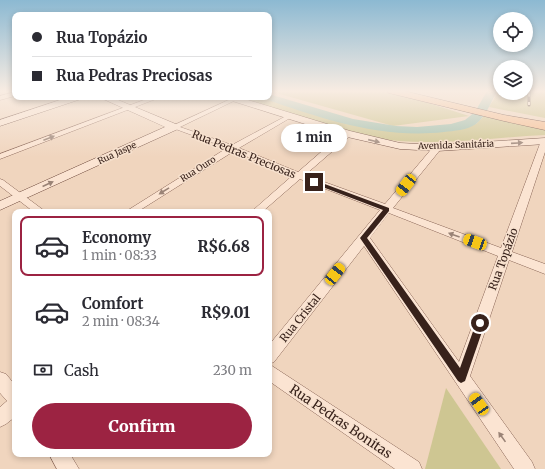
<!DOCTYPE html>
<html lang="en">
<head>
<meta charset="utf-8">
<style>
  body { margin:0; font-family:Merriweather,serif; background:#f2f2f3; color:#2b2b33; height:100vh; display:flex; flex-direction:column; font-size:15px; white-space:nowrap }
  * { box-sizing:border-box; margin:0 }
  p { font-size:13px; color:#7c7c81 }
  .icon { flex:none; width:22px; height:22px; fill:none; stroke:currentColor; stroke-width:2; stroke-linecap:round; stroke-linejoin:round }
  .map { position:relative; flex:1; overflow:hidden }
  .sheet { position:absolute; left:12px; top:209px; width:260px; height:248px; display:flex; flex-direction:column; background:#fff; border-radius:8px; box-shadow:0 2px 6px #0003 }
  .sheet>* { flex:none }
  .banner { position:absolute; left:12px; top:12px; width:260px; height:88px; border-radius:8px; box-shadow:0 2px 6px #0003; display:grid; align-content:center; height:88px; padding:0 20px; background:#fff }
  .controls { position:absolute; left:493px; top:12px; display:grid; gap:8px }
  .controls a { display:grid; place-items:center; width:40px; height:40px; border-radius:50%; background:#fff; box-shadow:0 2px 6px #0003; font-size:20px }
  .end { position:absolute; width:18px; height:18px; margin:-9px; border:5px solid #38221b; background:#fff; box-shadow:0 0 0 2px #fff }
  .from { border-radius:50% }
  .bubble { position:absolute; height:28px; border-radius:14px; background:#fff; box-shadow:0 2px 6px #0003; font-size:13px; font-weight:800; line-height:28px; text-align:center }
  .car { position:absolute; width:12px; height:24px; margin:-12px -6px; border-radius:5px; box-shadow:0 0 3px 1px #0007; background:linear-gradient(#f5c518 24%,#345 0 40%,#f5c518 0 76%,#345 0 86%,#f5c518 0) }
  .banner b { display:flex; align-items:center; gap:14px; height:38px; font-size:15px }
  .banner b+b { border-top:1px solid #e1e1e2 }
  .banner i { width:10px; height:10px; background:#2b2b33 }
  ul { padding:7px 0 0; list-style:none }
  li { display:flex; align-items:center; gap:12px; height:60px; margin:0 8px 6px; padding:0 12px; border:2px solid transparent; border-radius:8px }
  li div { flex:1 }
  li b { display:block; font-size:15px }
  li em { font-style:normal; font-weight:800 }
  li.selected { border-color:#9c2342 }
  li>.icon { width:36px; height:36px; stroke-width:1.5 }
  .pay { display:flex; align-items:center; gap:10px; height:44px; padding:0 20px; font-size:15px }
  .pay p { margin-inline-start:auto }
  .action { display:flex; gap:8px; margin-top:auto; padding:8px 20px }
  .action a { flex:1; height:46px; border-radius:24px; background:#9c2342; color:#fff; font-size:16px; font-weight:800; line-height:46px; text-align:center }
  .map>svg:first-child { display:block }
</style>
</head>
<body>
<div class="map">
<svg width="545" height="469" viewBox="0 0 545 469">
  <rect width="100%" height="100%" fill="#f0d5be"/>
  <g fill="#cec692">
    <polygon points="269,91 382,91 416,99 469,116 393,126"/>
    <polygon points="499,91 500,93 526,93 526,91 545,91 545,118 489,107"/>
    <path d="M241,97H260L345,122L412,133H428L454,129L476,124L484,116L545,128V135C497,137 448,145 399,141C345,136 292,114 241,97Z"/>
    <polygon points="446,388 501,469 425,469"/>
  </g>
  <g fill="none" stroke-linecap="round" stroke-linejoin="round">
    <path fill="#a2c1b0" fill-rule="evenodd" d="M487,91H497C491,102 486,116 476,124C467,130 454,131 444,132C381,139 323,119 265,99L264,97H269V94L353,119L396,126L417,127L451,124L465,120L475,112Z"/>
    <g stroke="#896556" stroke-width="1">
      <g id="street">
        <polygon points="15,92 15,96 0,100 0,96"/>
        <polygon points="152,97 161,97 0,159 0,154"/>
        <path d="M233,98L238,99L180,127L232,145L286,116H290V118L239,148L298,172L344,132H350V136L305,175L385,204L434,146H440V150L393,208L501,248L541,141L545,139V152L512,252L545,264V274L509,260L470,376L532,462L535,469H514L364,246L274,362L269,364V345L380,210L300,179L262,212H251L292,176L234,151L137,212H125L227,148L170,127ZM389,213L498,256L459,362L370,238Z"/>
        <polygon points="0,179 3,180 46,212 34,212 0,186"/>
        <polygon points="269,364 419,462 422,469 395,469 269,381"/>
        <polygon points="0,372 6,374 15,385 15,417 6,424 0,427 0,407 7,401 0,393"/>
        <polygon points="49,454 70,454 79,469 57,469"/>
      </g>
    </g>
    <g stroke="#6b4639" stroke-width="1">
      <g id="secondary">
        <polygon points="69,97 82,97 81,99 0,126 0,120"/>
        <polygon points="99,97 111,97 178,125 179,127 178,129 0,210 0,201 165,127"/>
        <polygon points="225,97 238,97 350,131 400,143 437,145 545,138 545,144 437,151 400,149 343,136 226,99"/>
      </g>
    </g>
    <g stroke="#57342b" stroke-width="1">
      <polygon id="primary" points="387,91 404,91 504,115 545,122 545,130 504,121 389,93"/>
    </g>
    <use href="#street" fill="#fbe4d2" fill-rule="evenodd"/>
    <use href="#secondary" fill="#fbe4d2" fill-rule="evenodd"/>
    <use href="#primary" fill="#f6bf93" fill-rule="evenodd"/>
    <g stroke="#38221b" stroke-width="3">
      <polyline id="rail" points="529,91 529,105"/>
    </g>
    <use href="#rail" stroke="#f7e1ce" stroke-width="2" stroke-dasharray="5.5" stroke-linecap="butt"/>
  </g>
  <defs><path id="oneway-solid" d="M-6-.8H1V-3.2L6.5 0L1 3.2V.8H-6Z"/></defs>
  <g fill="#9a8376">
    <use href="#oneway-solid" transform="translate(49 138) rotate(-21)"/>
    <use href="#oneway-solid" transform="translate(374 141) rotate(13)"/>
    <use href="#oneway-solid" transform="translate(517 143) rotate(-4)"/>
    <use href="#oneway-solid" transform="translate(48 184) rotate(-25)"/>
    <use href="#oneway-solid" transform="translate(164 191) rotate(148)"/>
    <use href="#oneway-solid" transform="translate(454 235) rotate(-160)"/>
    <use href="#oneway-solid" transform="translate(502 437) rotate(-125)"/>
  </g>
  <linearGradient id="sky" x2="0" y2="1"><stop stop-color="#8cb9d2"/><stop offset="0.58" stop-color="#f8ece2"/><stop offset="1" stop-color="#f8ece2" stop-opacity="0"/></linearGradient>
  <rect width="545" height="157" fill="url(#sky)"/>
  <polygon fill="#38221b" points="314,180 389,208 389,211 367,238 460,368 476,323 480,319 483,320 485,323 465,381 461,383 458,381 360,238 383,210 312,183 312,182"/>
  <g text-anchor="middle" stroke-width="3" stroke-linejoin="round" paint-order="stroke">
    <g font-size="9" fill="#38221b" stroke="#f7e1ce">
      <text transform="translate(456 145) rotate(-2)" y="3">Avenida Sanitária</text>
      <text transform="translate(117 153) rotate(-25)" y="3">Rua Jaspe</text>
      <text transform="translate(198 169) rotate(-32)" y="3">Rua Ouro</text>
    </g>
    <g font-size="11" fill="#38221b" stroke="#f7e1ce">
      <text transform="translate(244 154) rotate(22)" y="4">Rua Pedras Preciosas</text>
      <text transform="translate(503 259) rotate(-70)" y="4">Rua Topázio</text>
      <text transform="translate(300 318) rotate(-51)" y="4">Rua Cristal</text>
    </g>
    <g font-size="13" fill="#38221b" stroke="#f7e1ce">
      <text transform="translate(341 421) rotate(34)" y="5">Rua Pedras Bonitas</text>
    </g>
  </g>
</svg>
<div class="controls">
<a><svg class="icon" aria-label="locate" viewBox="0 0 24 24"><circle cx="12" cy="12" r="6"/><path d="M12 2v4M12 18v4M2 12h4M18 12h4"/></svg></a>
<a><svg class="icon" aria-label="layers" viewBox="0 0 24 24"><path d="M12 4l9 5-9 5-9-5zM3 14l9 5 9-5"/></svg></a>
</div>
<i class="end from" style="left:480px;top:323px"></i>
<i class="end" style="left:314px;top:182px"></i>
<div class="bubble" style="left:281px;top:124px;width:66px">1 min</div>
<i class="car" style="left:406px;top:185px;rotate:218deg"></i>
<i class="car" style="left:475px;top:242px;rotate:290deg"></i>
<i class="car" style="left:335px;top:274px;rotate:38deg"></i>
<i class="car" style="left:479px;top:404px;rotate:325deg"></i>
<div class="banner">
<b><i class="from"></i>Rua Topázio</b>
<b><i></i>Rua Pedras Preciosas</b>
</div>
<section class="sheet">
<ul>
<li class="selected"><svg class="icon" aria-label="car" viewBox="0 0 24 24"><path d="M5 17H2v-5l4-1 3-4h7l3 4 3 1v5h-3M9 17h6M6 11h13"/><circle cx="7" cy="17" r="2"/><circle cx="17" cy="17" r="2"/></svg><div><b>Economy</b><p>1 min · 08:33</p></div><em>R$6.68</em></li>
<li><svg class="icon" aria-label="car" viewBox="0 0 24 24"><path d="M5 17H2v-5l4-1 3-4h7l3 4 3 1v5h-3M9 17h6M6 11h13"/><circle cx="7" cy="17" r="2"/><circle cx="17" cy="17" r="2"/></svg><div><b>Comfort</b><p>2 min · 08:34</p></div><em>R$9.01</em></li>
</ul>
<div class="pay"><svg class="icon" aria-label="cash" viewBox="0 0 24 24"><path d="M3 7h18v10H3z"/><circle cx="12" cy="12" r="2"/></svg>Cash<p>230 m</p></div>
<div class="action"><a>Confirm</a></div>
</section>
</div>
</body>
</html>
